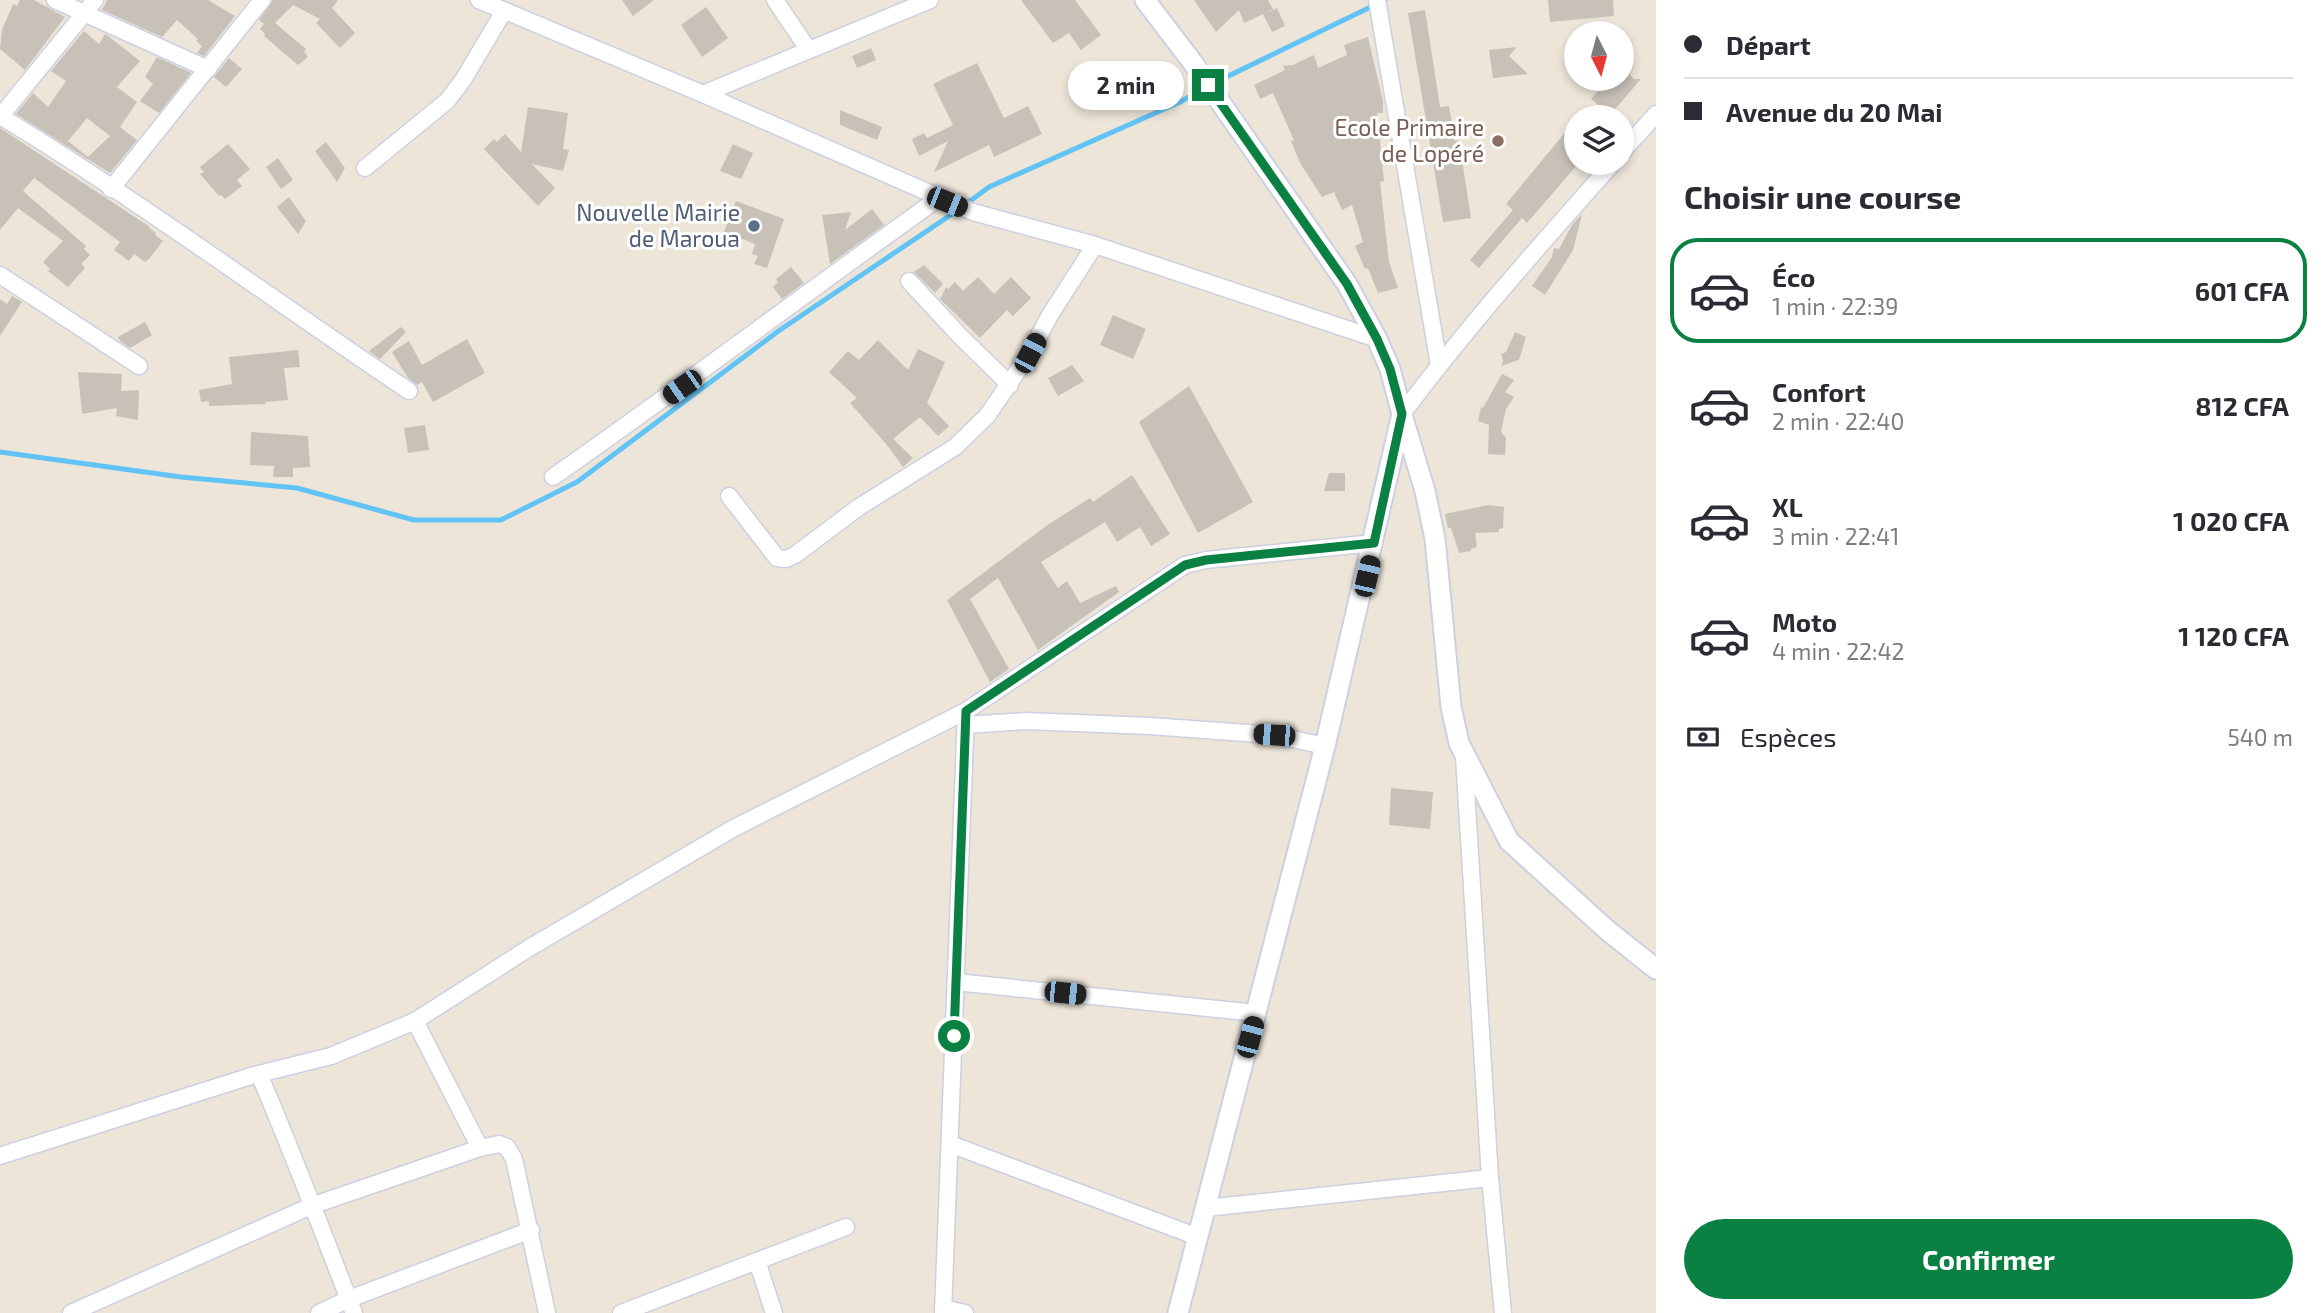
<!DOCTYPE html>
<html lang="fr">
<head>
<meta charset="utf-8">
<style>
  body { margin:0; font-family:"Exo 2",sans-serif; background:#f2f2f3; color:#2b2b33; height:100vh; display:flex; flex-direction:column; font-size:26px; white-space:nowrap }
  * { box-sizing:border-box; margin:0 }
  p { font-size:23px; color:#7c7c81 }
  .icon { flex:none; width:38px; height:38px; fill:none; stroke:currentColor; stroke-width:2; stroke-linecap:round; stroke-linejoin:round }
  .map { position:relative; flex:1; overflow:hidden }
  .sheet { display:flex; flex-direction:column; background:#fff; width:665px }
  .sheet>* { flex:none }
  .guide { display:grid; align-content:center; height:154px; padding:0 28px; background:#fff }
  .needle { width:46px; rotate:174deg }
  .tools { position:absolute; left:1564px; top:21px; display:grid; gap:14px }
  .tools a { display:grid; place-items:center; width:70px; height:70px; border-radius:50%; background:#fff; box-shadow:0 4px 10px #0003; font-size:35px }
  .end { position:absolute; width:32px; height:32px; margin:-16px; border:9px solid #0b8043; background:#fff; box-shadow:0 0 0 4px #fff }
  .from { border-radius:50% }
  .bubble { position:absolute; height:49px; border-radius:24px; background:#fff; box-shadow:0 4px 10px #0003; font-size:23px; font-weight:700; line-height:49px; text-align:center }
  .car { position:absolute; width:21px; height:42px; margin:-21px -10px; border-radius:9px; box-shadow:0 0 5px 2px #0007; background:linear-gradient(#222 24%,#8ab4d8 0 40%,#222 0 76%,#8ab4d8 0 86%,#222 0) }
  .guide b { display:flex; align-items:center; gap:24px; height:66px; font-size:26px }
  .guide b+b { border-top:2px solid #e1e1e2 }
  .guide i { width:18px; height:18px; background:#2b2b33 }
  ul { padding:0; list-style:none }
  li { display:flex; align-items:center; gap:21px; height:105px; margin:0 14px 10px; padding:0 14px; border:4px solid transparent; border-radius:28px }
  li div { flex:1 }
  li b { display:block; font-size:26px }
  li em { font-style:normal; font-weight:700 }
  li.selected { border-color:#0b8043 }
  li>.icon { width:63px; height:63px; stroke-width:1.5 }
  h2 { padding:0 28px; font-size:32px; line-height:84px }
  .pay { display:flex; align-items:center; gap:18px; height:77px; padding:0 28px; font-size:26px }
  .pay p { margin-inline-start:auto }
  .primary-button { display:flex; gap:14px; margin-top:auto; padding:14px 28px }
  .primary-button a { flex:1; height:80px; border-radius:42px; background:#0b8043; color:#fff; font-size:28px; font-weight:700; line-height:80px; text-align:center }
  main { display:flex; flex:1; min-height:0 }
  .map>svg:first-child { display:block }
</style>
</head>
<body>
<main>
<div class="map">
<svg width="1656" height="1313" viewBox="0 0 1656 1313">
  <rect width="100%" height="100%" fill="#ece5d8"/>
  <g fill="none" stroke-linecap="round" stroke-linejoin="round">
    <g stroke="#62c3f6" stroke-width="5">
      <polyline points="1214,83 1385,0"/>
      <polyline points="966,204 989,187 1180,102 1205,88"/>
      <polyline points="0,452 181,477 297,488 414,520 501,520 577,482 777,332 958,210"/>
    </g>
  </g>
  <g fill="#c7c1b8" fill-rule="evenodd">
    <polygon points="20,0 34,0 65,17 25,70 0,49 2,30 13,4 17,6"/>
    <polygon points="107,0 208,0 235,16 204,56 197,53 202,46 196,41 198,39 177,20 162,37 102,10"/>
    <polygon points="273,0 338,0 332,8 355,33 340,48 316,23 320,19 293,5 275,23 306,49 304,52 308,57 298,65 264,36 265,34 260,29 264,24 259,20"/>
    <polygon points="622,0 654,0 633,16"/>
    <polygon points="1021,0 1075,0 1101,35 1081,50 1069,33 1053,43"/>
    <polygon points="1194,0 1268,0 1273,9 1266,13 1277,8 1285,26 1272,32 1263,14 1244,23 1239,10 1216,32"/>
    <polygon points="1548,0 1613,0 1614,16 1550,22"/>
    <polygon points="706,7 728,38 702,57 681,25"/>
    <polygon points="1425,10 1440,107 1449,106 1455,141 1459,140 1471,218 1443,222 1408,13"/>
    <path d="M84,31L99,44L105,34L108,36L140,61L117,87L137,102L120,127L137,140L110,173L16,114L33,93L48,107L66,81L51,71ZM87,118L110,136L88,157L68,141Z"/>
    <polygon points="1368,37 1383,101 1383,113 1377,113 1384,181 1380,182 1389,262 1398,288 1378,293 1368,268 1365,269 1355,246 1363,242 1352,205 1342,210 1334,192 1322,197 1300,163 1291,141 1294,140 1273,93 1260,99 1254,85 1285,70 1283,66 1293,65 1314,55 1318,68 1347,55 1344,45"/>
    <polygon points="1517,47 1509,56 1528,74 1493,78 1489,50"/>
    <polygon points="871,48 876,60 857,68 852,56"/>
    <polygon points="157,57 191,73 159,113 140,101 153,84 145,77"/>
    <polygon points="229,58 242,69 226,87 214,77"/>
    <polygon points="977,63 1004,118 1028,106 1042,134 994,157 989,145 934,172 948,141 919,156 912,139 924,133 927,138 953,125 933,84"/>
    <polygon points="1622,67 1634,79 1641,79 1610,115 1591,99 1609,79 1622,79"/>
    <polygon points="528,107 568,113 563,149 569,150 563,171 532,164 555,188 538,206 484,149 494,139 497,142 505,134 521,152"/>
    <polygon points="840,110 882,127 877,140 840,125"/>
    <polygon points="1577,118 1577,165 1527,223 1522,218 1479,268 1470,260 1513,210 1506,204"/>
    <polygon points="0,128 150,227 149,228 156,233 155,235 163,241 149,259 145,262 134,254 129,261 114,250 120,242 34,178 23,191 86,246 84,249 90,255 81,264 85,268 68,287 48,271 50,269 43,262 63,241 18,208 0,230"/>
    <polygon points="326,142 345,168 337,182 315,151"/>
    <polygon points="228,144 250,169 237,180 242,186 225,199 221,195 219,196 200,174 204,172 200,167"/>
    <polygon points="733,144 753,153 741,179 720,171"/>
    <polygon points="278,158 293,180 281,189 266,167"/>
    <polygon points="289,197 306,221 298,234 277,207"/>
    <polygon points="736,201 784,219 767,268 754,264 758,256 752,254 755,244 724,232"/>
    <polygon points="872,209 884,225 830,264 822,215 851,212 845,230"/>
    <polygon points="1582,214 1573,250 1545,295 1532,286 1552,257 1554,248 1559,249 1572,225"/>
    <polygon points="924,265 943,284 935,293 914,272"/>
    <polygon points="791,267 804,283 782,299 773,287 778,282 776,279"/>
    <polygon points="978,277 994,294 1011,277 1031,298 1013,316 1007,310 980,338 940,299 946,287 948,289 955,282 963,291"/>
    <polygon points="12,296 22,302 0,336 0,299 7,304"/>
    <polygon points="1113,315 1146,329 1133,359 1100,345"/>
    <polygon points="145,322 152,335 130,348 120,341 118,337"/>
    <polygon points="401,327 406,332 380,359 369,351"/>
    <polygon points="1515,332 1526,337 1519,360 1501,366 1503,361 1501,354 1506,352"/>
    <polygon points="467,339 485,373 433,402 422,382 417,385 408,378 392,352 409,341 422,365"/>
    <polygon points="878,340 908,370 918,349 945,362 927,403 949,426 938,436 920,417 893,439 913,458 903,467 887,445 850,403 857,398 829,372 848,351 859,360"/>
    <polygon points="298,350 300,367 284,368 288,400 265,402 265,404 209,406 209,401 201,402 199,390 232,384 229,357"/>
    <polygon points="1072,365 1084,381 1058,396 1048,378"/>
    <polygon points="78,372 122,374 121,391 139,390 138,420 116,416 117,408 82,414"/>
    <polygon points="1502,374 1514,380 1505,392 1514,397 1506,409 1501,432 1506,438 1505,455 1488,454 1489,425 1478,421 1481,407 1483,408"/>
    <polygon points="1189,386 1253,502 1198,533 1139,422"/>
    <polygon points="425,425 429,450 408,453 404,428"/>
    <polygon points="251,432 308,436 310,467 293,468 293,477 273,477 274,466 250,465"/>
    <polygon points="1329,473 1345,473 1345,491 1324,491"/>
    <polygon points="1132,475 1170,534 1151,546 1140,527 1117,542 1105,522 1041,562 1058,588 1067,581 1080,603 1116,586 1119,592 1038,650 998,578 970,599 1009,669 990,682 947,600 1049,524 1090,498 1093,502"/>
    <polygon points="1488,505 1504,507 1503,528 1499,529 1499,532 1475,533 1477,547 1471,549 1471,551 1459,553 1451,528 1448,528 1445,514"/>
    <polygon points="1391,788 1433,792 1430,829 1389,825"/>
  </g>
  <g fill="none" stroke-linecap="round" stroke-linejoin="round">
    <g stroke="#cdd0e2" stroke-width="19">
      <g id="minor">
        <polyline points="55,0 208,69"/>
        <polyline points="479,0 703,94 973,212 1095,245 1377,339"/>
        <polyline points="775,0 808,49"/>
        <polyline points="1377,0 1439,365"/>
        <polyline points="703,94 930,0"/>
        <path d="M0,116C140,201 273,300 409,391"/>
        <polyline points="0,117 95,0"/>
        <polyline points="1622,152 1656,114"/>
        <polyline points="365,168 447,101 463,80 504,11"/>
        <polyline points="111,189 262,0"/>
        <polyline points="0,275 139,366"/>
        <polyline points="909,281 960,336 1010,385"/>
        <path d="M1402,414C1468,326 1540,245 1613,163"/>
        <path d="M553,477C683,386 810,290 939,198"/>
        <polyline points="729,496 777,558 786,559 795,555 859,507 955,447 987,416 1030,353 1050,315 1095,245"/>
        <polyline points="966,725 1026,721 1150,726 1274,735 1325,746"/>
        <polyline points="1464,757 1490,1178 1503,1313"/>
        <polyline points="956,982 1256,1013"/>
        <polyline points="415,1021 480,1148"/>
        <path d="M259,1074C293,1153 323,1233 354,1313"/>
        <polyline points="950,1144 1198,1237"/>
        <polyline points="0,1156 251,1076 331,1056 415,1021 529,948 734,828 966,711 1185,565 1206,560 1374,543"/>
        <polyline points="1206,1208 1490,1178"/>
        <polyline points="757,1261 774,1313"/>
        <polyline points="943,1308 965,1313"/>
        <polyline points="71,1313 311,1206 480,1148 499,1144 507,1147 514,1159 547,1313"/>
        <polyline points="319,1313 349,1299 531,1230"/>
        <polyline points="621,1313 846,1227"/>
        <polyline points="943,1313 966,711"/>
      </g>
    </g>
    <g stroke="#cdd0e2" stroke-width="23">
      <g id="tertiary">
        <polyline points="1145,0 1193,63 1347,284 1377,339 1390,369 1402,414 1325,746 1178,1313"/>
        <polyline points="1403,418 1425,491 1435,539 1451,707 1459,743 1509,841 1607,930 1656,969"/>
      </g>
    </g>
    <use href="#minor" stroke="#fff" stroke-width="16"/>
    <use href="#tertiary" stroke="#fff" stroke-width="19"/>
  </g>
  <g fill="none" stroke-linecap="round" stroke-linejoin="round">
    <polyline stroke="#0b8043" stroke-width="9" points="954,1036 966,711 1185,565 1206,560 1374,543 1402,414 1390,369 1377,339 1347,284 1208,85"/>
  </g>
  <circle fill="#8d6e63" stroke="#fff" stroke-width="2.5" cx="1498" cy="141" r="7"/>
  <circle fill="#5c6f8a" stroke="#fff" stroke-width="2.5" cx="754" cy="226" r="7"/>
  <g text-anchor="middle" stroke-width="6" stroke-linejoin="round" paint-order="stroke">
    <g font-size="23" fill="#785e54" stroke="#fff" text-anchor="end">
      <text x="1484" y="136">Ecole Primaire<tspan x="1484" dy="26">de Lopéré</tspan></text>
    </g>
    <g font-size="23" fill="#4e5e75" stroke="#fff" text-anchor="end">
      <text x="740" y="221">Nouvelle Mairie<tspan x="740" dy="26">de Maroua</tspan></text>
    </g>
  </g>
</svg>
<div class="tools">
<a><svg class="needle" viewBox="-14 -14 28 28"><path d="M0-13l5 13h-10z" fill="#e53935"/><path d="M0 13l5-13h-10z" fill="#7c7c81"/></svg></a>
<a><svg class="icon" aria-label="layers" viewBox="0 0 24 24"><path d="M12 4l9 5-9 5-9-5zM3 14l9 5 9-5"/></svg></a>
</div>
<i class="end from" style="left:954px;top:1036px"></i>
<i class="end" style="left:1208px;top:85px"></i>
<div class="bubble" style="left:1068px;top:61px;width:116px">2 min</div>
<i class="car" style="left:947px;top:202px;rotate:112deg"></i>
<i class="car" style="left:1030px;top:353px;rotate:28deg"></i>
<i class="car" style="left:682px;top:387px;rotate:235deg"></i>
<i class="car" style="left:1367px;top:576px;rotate:13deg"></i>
<i class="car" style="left:1274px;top:735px;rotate:274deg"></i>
<i class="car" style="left:1065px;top:993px;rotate:96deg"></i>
<i class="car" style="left:1250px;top:1037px;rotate:15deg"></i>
</div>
<section class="sheet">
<div class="guide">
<b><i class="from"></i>Départ</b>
<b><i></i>Avenue du 20 Mai</b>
</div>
<h2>Choisir une course</h2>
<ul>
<li class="selected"><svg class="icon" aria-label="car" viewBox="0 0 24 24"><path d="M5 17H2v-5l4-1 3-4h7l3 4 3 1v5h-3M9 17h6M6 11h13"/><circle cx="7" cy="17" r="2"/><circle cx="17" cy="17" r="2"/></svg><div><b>Éco</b><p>1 min · 22:39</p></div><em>601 CFA</em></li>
<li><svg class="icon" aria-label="car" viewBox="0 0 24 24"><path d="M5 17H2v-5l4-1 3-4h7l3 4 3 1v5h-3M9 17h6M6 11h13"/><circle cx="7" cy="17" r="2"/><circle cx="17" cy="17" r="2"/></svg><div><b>Confort</b><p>2 min · 22:40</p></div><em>812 CFA</em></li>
<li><svg class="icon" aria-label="car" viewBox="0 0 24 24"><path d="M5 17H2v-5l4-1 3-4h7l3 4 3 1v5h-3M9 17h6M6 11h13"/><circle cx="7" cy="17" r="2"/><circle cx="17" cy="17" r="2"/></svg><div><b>XL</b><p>3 min · 22:41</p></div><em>1 020 CFA</em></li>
<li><svg class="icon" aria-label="car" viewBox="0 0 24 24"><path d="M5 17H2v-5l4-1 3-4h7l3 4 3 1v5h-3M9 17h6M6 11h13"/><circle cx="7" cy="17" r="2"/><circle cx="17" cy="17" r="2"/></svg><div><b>Moto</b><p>4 min · 22:42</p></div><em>1 120 CFA</em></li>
</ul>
<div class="pay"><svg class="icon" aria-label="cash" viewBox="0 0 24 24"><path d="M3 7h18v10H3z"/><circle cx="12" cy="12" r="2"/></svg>Espèces<p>540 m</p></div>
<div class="primary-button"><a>Confirmer</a></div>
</section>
</main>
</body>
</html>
